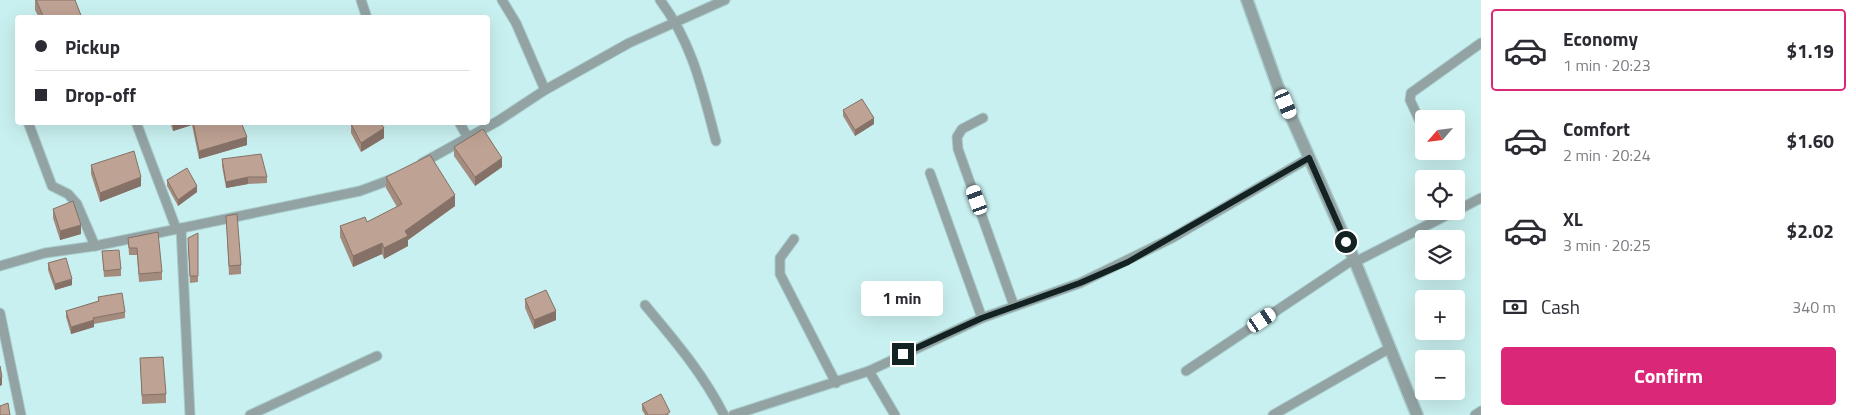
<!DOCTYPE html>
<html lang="en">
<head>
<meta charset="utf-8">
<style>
  body { margin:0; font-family:"Titillium Web",sans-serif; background:#f7f7f7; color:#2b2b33; height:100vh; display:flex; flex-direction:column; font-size:19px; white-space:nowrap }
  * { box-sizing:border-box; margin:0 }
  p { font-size:16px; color:#7c7c81 }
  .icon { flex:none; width:28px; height:28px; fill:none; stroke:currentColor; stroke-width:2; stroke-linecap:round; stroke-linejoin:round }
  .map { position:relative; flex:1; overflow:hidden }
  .side { display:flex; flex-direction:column; background:#fff; width:375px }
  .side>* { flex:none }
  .hud { position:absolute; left:15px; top:15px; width:475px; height:110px; border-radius:5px; box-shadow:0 5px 20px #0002; display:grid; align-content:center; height:110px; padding:0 20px; background:#fff }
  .needle { width:32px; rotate:242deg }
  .fabs { position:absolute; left:1415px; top:110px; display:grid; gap:10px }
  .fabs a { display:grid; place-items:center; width:50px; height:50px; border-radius:5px; background:#fff; box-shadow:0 5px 20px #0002; font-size:25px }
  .end { position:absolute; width:22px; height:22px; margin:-11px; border:6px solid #132222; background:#fff; box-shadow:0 0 0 2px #fff }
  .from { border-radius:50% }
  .bubble { position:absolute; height:35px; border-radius:5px; background:#fff; box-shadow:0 5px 20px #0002; font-size:16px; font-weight:700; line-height:35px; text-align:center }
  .car { position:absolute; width:15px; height:30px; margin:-15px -8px; border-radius:6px; box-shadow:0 0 4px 1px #0007; background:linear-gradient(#fff 24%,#345 0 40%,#fff 0 76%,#345 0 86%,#fff 0) }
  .hud b { display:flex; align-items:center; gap:18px; height:48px; font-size:19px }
  .hud b+b { border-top:1px solid #e1e1e2 }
  .hud i { width:12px; height:12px; background:#2b2b33 }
  ul { padding:9px 0 0; list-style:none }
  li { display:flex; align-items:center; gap:15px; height:82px; margin:0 10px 8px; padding:0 10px; border:2px solid transparent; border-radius:5px }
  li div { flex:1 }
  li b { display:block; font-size:19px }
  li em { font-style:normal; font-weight:700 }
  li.on { border-color:#db2777 }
  li>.icon { width:45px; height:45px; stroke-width:1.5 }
  .pay { display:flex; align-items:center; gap:12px; height:55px; padding:0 20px; font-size:19px }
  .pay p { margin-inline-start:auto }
  .primary-button { display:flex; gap:10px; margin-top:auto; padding:10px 20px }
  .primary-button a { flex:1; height:58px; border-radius:5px; background:#db2777; color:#fff; font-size:20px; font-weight:700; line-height:58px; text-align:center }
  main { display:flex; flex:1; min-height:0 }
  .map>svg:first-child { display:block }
</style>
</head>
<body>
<main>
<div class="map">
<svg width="1481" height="415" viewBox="0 0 1481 415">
  <rect width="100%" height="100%" fill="#c9f0f0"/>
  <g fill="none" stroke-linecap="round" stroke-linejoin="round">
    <g stroke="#a8cbcb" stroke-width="11">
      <g id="minor">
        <polyline points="361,0 367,18"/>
        <polyline points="502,0 516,23 545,90"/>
        <path d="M660,0C693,44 702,89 716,141"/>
        <polyline points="983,118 962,129 957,137 958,149 1014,306"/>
        <polyline points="28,122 52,186 68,194 77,204 95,246"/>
        <polyline points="136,122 176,228"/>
        <polyline points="459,122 468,138"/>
        <polyline points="1424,130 1410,100 1411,93 1481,43"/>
        <polyline points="422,163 498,121 545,90 629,43 725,0"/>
        <polyline points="930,173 982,318"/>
        <polyline points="1456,211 1481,198"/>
        <polyline points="181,228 190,415"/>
        <polyline points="794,239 780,258 780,274 836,383"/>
        <polyline points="1355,262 1455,211"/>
        <polyline points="0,266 45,253 95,246 360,191 395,178"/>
        <path d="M645,305C675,341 702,372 724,415"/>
        <polyline points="0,313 21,415"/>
        <polyline points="869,371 895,415"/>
        <polyline points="1186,371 1354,259"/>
        <polyline points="250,415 377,356"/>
        <polyline points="733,415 869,371 982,318 1080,283 1172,238 1309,158"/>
        <polyline points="1273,415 1390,348"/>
        <polyline points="1475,415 1481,411"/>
      </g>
    </g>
    <g stroke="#a8cbcb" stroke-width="14">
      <polyline id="tertiary" points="1247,0 1278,87 1354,259 1417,415"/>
    </g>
    <use href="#minor" stroke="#93a3a3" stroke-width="9"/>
    <use href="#tertiary" stroke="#93a3a3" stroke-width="11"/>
  </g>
  <g fill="#a38b7e">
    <polygon points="35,0 75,0 82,18 39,18 35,10"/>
    <polygon points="843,110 874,124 855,136 843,116"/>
    <polygon points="170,122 202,122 203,124 247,145 199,159 192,125 173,131"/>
    <polygon points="351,124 384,138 361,152 351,133"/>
    <polygon points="454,147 502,167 475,186 454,156"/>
    <polygon points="222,159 267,177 267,183 248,184 226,188 222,166"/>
    <polygon points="91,165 141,186 100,202 91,174"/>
    <polygon points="386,177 455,206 408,240 408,246 384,259 382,254 353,267 340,237 340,226 367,222 397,207 386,188"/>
    <polygon points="167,180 197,192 178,206 167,186"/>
    <polygon points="53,209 81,234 60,240 53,218"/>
    <polygon points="226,216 241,265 241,274 229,275"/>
    <polygon points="198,233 198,282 190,283 188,244"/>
    <polygon points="128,238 162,272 162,280 139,282 137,255 129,255"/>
    <polygon points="102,251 121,269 121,276 104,277"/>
    <polygon points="48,263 72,285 55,290 48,270"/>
    <polygon points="98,297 125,312 125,318 94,324 94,327 71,334 66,317 66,311 98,301"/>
    <polygon points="525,299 556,320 534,329 525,308"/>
    <polygon points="140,358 166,394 166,403 142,404"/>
    <polygon points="642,404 670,415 645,415 642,410"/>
  </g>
  <g fill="#857167">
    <polygon points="874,118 874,124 855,136 855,130"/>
    <polygon points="173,122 192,122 192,125 173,131"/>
    <polygon points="384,128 384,138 361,152 361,143"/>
    <polygon points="247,137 247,145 199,159 199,151"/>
    <polygon points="502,158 502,167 475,186 475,177"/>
    <polygon points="141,177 141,186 100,202 100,193"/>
    <polygon points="248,177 248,184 226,188 226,182"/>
    <polygon points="197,186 197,192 178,206 178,200"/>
    <polygon points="455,195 455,206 408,240 408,246 384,259 384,248 405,231"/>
    <polygon points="81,225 81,234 60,240 60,231"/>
    <polygon points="382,243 382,254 353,267 353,256"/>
    <polygon points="72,279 72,285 55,290 55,284"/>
    <polygon points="556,311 556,320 534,329 534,320"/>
    <polygon points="94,320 94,327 71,334 71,327"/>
    <polygon points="2,377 2,385 0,386 0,378"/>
  </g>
  <g fill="#bea293" stroke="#857167">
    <polygon points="36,0 75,0 82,18 44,18"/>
    <polygon points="862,99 874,118 855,130 843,110"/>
    <polygon points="193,122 202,122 203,124 208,122 241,122 247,137 199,151"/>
    <polygon points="353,122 380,122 384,128 361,143 351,124"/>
    <polygon points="483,129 502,158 475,177 454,147"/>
    <polygon points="134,151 141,177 100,193 91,165"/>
    <polygon points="261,154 267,177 248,177 226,182 222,159"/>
    <polygon points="430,155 455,195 405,231 408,236 384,248 382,243 353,256 340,226 365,217 367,222 402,204 386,177"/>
    <polygon points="187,168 197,186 178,200 167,180"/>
    <polygon points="73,201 81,225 60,231 53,209"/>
    <polygon points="237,214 241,265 229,266 226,216"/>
    <polygon points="158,232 162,272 139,274 137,248 129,248 128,238"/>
    <polygon points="198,233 198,276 190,276 188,238"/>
    <polygon points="119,250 121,269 104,271 102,251"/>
    <polygon points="66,258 72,279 55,284 48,263"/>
    <polygon points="546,290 556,311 534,320 525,299"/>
    <polygon points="122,293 125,312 93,318 94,320 71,327 66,311 99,301 98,297"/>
    <polygon points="163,357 166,394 142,395 140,358"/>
    <polygon points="0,366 2,377 0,378"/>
    <polygon points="661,394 670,412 665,415 648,415 642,404"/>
    <polygon points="8,403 10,415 0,415 0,406"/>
  </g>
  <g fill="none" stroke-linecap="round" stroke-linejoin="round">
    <polyline stroke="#132222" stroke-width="6" points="903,354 982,318 1080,283 1128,262 1309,158 1346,242"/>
  </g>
</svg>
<div class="fabs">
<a><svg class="needle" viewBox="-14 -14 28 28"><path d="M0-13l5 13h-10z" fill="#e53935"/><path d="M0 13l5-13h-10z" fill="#7c7c81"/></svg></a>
<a><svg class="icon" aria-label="locate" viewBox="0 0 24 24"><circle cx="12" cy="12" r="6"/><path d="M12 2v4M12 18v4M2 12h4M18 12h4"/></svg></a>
<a><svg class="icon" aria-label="layers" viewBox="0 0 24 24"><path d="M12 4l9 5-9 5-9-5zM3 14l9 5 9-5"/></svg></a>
<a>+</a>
<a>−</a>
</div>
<i class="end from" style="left:1346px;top:242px"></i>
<i class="end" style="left:903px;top:354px"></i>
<div class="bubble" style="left:861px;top:281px;width:82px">1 min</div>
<i class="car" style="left:1286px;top:104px;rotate:157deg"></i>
<i class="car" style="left:977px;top:200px;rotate:340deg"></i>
<i class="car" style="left:1262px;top:320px;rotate:56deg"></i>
<div class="hud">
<b><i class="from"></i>Pickup</b>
<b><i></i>Drop-off</b>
</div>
</div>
<section class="side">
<ul>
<li class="on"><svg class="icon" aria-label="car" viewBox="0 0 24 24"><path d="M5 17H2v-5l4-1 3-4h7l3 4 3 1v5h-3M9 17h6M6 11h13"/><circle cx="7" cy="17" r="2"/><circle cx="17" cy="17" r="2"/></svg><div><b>Economy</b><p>1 min · 20:23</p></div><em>$1.19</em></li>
<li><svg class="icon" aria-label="car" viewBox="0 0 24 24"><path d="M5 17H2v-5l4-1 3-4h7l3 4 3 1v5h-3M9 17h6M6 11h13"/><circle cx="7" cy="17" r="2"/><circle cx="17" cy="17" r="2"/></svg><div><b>Comfort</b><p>2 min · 20:24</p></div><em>$1.60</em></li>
<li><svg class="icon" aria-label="car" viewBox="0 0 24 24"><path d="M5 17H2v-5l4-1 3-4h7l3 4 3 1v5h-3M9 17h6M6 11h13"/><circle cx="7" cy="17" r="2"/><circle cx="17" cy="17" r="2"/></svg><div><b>XL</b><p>3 min · 20:25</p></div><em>$2.02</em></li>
</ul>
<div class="pay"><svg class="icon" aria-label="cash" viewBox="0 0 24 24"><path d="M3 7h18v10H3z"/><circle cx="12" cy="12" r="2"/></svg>Cash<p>340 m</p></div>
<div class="primary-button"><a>Confirm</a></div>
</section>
</main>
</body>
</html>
